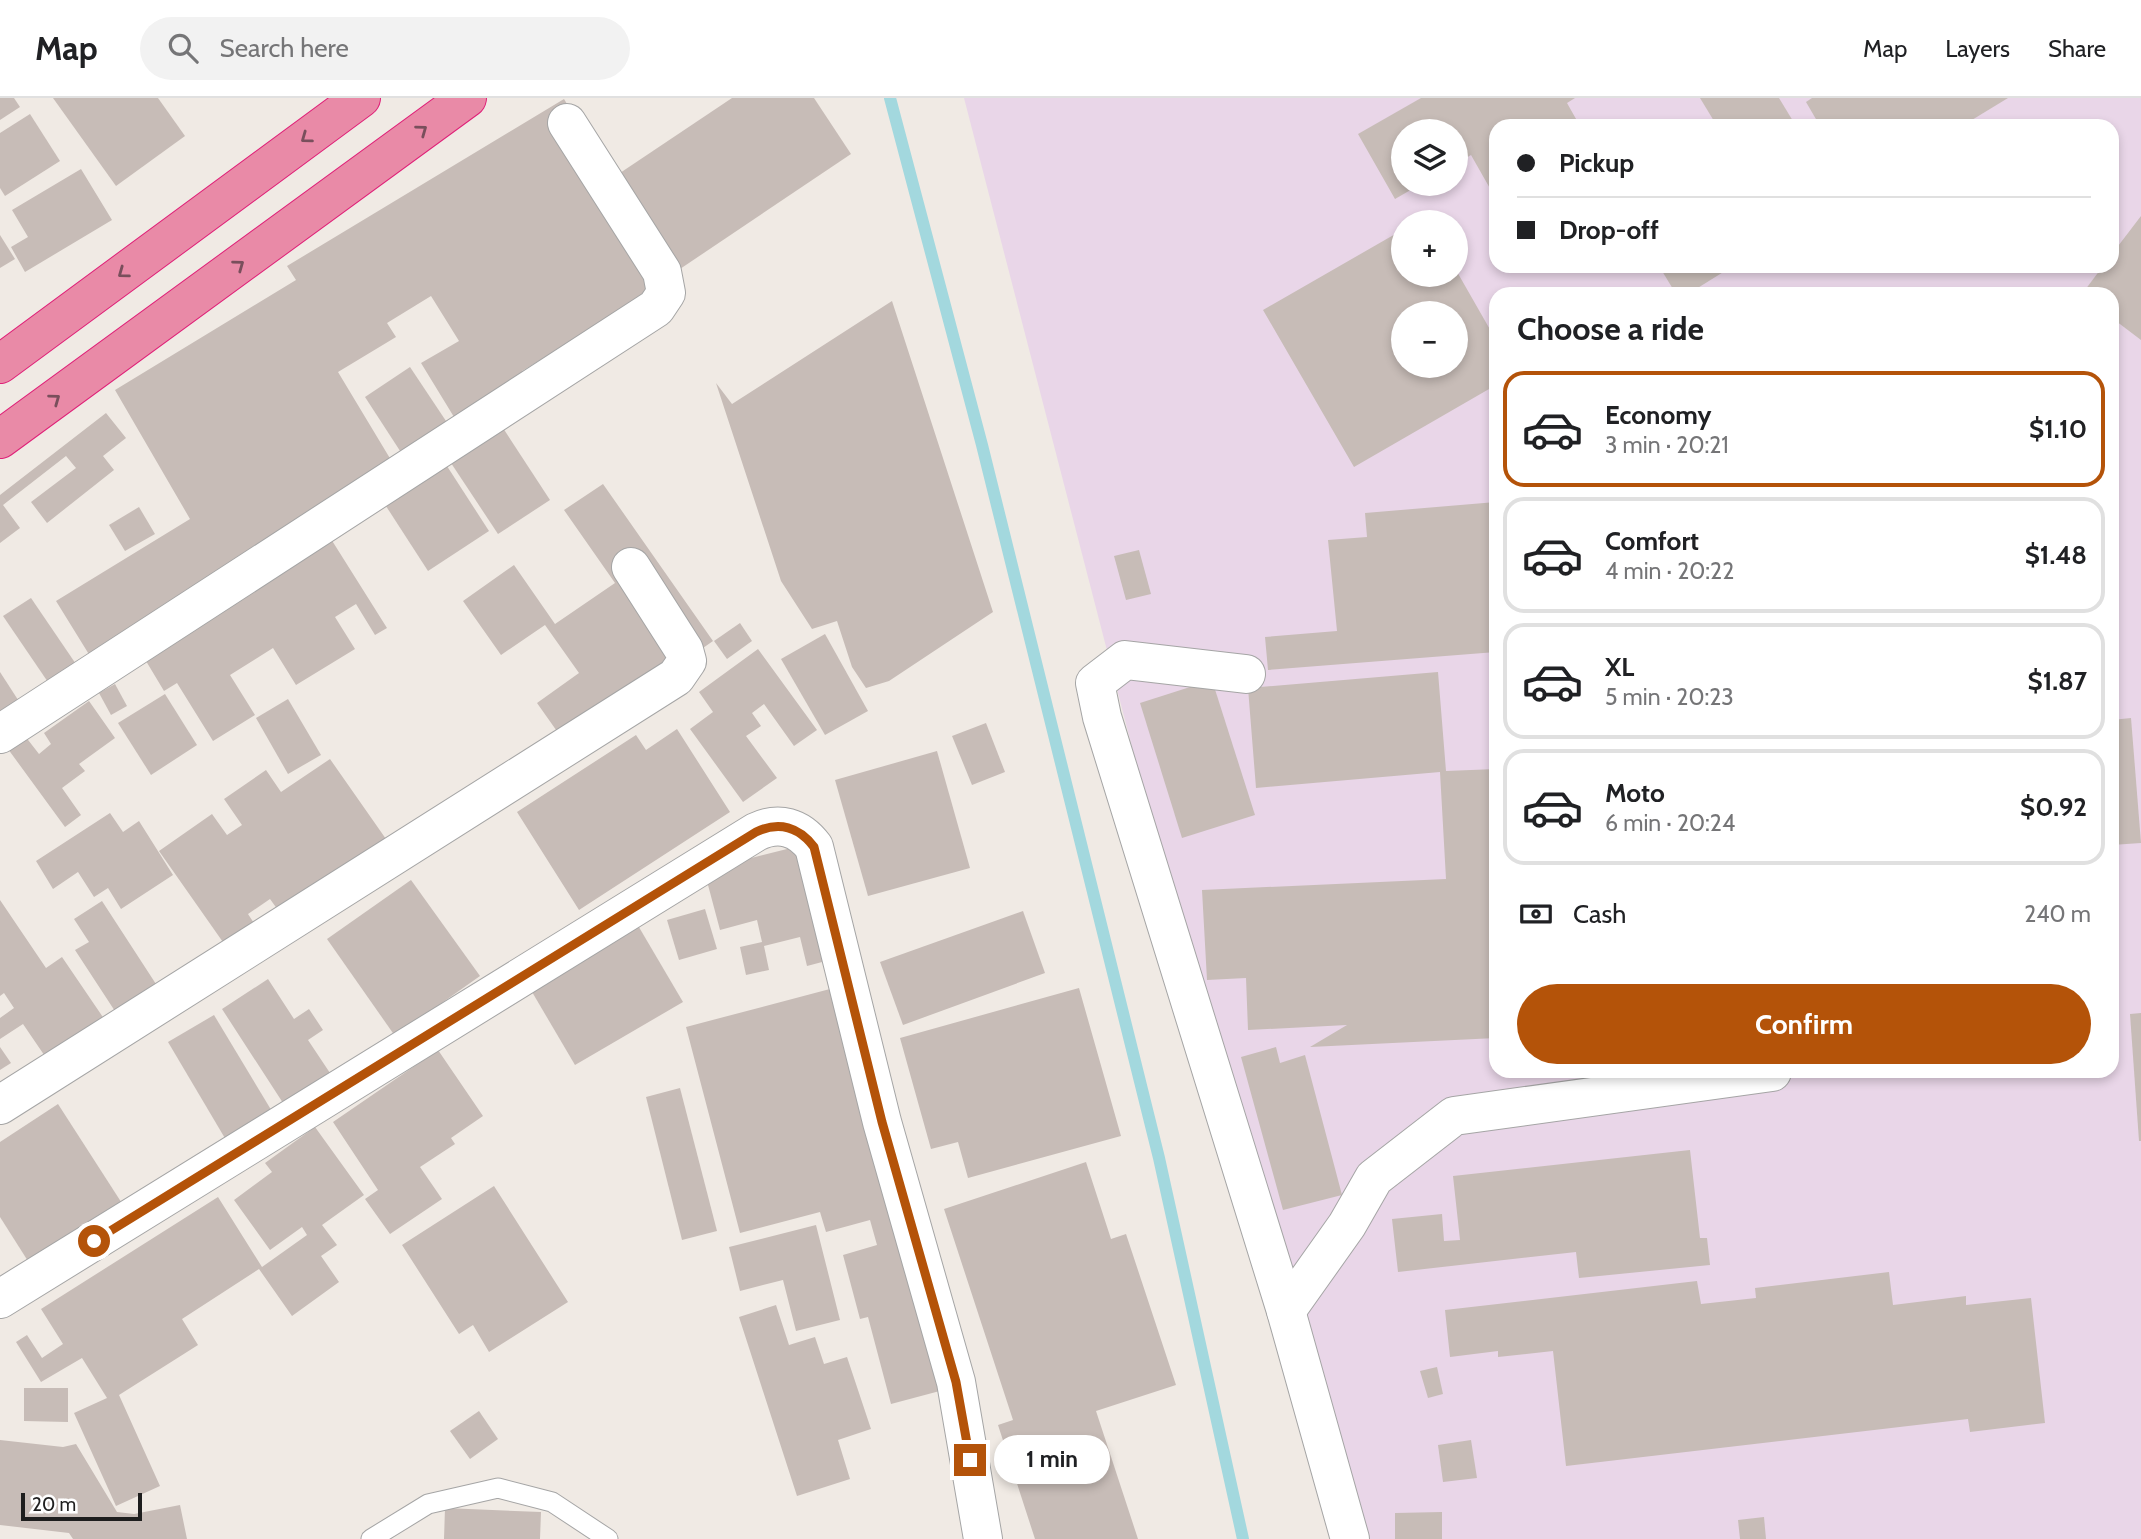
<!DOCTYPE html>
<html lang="en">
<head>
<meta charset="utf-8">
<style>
  body { margin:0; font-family:Cabin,sans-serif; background:#f2f2f2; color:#202124; height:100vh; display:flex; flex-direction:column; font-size:26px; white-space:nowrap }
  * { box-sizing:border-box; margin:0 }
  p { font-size:23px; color:#757577 }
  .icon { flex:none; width:38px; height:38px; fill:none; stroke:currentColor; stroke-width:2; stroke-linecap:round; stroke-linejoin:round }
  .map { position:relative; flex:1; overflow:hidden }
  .details { position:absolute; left:1489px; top:189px; width:630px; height:791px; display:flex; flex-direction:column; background:#fff; border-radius:21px; box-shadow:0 4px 10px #0003 }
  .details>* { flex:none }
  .hud { position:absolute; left:1489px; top:21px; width:630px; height:154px; border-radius:21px; box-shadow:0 4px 10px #0003; display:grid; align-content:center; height:154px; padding:0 28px; background:#fff }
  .tools { position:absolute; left:1391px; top:21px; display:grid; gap:14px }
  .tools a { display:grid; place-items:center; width:77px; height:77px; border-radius:50%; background:#fff; box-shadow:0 4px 10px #0003; font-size:35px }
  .scale { position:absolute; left:21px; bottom:18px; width:121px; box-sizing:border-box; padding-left:7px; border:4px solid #1e1e1e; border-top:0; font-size:19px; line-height:24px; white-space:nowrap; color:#1e1e1e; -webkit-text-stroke:5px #fff; paint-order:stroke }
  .end { position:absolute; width:32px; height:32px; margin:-16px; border:9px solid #b45309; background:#fff; box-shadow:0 0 0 4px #fff }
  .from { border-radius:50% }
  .bubble { position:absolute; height:49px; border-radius:24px; background:#fff; box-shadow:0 4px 10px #0003; font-size:23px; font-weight:700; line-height:49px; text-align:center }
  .hud b { display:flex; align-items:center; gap:24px; height:66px; font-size:26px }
  .hud b+b { border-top:2px solid #e0e0e0 }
  .hud i { width:18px; height:18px; background:#202124 }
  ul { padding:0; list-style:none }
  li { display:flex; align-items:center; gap:21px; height:116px; margin:0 14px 10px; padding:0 14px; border:4px solid #e0e0e0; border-radius:21px }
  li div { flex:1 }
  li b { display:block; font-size:26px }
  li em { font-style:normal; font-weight:700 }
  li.selected { border-color:#b45309 }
  li>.icon { width:63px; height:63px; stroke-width:1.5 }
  h2 { padding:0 28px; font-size:32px; line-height:84px }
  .pay { display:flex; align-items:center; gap:18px; height:77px; padding:0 28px; font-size:26px }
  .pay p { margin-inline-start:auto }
  .cta { display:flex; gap:14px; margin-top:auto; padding:14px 28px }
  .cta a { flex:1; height:80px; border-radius:42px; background:#b45309; color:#fff; font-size:28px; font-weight:700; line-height:80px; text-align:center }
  header { display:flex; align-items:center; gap:42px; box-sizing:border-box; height:98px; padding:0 35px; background:#fff; border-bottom:2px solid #e0e0e0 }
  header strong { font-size:33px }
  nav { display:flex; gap:38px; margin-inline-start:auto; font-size:24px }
  .search { width:490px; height:63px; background:#f2f2f2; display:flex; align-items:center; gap:18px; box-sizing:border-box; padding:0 24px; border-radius:38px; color:#757577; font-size:26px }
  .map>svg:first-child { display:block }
</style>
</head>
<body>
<header>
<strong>Map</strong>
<div class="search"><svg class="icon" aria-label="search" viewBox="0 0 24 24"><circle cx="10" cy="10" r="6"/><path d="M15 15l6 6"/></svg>Search here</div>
<nav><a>Map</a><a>Layers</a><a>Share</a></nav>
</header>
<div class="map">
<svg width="2141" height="1441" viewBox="0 0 2141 1441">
  <rect width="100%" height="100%" fill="#f0eae4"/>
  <path fill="#e9d6e8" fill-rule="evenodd" d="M964,0H2141V1441H1337ZM1496,28H2112V168H1496ZM1404,33H1456V86H1404ZM1404,124H1456V177H1404ZM1496,196H2112V973H1496ZM1404,215H1456V268H1404Z"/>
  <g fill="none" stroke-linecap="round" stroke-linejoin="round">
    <polyline stroke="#a3d8de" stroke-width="12" points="890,0 982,347 1159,1060 1243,1441"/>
  </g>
  <g fill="#c7bcb7" fill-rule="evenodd">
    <polygon points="0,0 14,0 20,9 0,22"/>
    <polygon points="53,0 158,0 185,38 116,88"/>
    <polygon points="732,0 814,0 851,56 680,171 617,77"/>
    <polygon points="1421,0 1575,0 1567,5 1580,28 1496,28 1496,101 1471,57 1456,66 1456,33 1404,33 1404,86 1421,86 1395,101 1358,36"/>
    <polygon points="1700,0 1779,0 1796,28 1717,28"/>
    <polygon points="1812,0 2008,0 1962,28 1820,28 1806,4"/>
    <polygon points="564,1 610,77 659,190 522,273 525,276 454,319 421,265 459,243 431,198 387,225 396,239 338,274 397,372 90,558 56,503 190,421 115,292 296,182 287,168"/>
    <polygon points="30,16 60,63 5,98 0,90 0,35"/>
    <polygon points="81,71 112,122 25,174 11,149 28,139 12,112"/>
    <polygon points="2141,118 2141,242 2112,220 2112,196 2082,196 2103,168 2112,168 2112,156"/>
    <path d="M1404,131V177H1456V172L1496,242V287L1354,369L1263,212ZM1404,215H1456V268H1404Z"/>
    <polygon points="0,137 15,161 0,170"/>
    <polygon points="1659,168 1733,168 1688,196 1676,196"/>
    <polygon points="892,203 993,514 889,583 866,590 852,569 837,523 812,531 781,483 716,285 732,306"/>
    <polygon points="410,269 450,329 404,359 365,299"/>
    <polygon points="106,315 126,340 103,358 114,372 47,425 31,404 76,370 66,358 3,407 20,430 0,445 0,397"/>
    <polygon points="503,330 550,402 498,436 451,365"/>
    <polygon points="445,365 489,433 428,473 384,405"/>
    <polygon points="603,386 713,543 566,646 537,605 579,575 545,527 501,557 463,503 514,467 555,526 615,485 564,412"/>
    <polygon points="1496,404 1496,554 1268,572 1265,539 1337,533 1328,442 1367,439 1365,415"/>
    <polygon points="139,409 155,436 125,453 109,427"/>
    <polygon points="331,441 387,530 375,537 356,506 335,519 355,551 296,587 273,550 230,577 255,617 213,643 177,585 164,593 143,558"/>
    <polygon points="1139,452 1151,496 1126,502 1114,458"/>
    <polygon points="31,500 80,572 52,590 3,518"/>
    <polygon points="740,525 752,543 727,561 714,543"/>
    <polygon points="825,536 868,613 825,637 781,561"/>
    <polygon points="758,551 817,632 794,648 764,606 752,615 761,628 746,638 777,680 743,704 690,631 713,614 699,594"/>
    <polygon points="0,574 22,608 0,622"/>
    <polygon points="1438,574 1446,673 1496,671 1496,940 1310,949 1347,927 1248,932 1246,880 1207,882 1202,792 1446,781 1440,674 1256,690 1248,590"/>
    <polygon points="1212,582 1255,717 1182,740 1140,605"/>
    <polygon points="115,586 127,608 111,617 99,595"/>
    <polygon points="165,596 197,647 151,677 118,625"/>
    <polygon points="288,601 321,657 288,676 256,620"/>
    <polygon points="89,603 115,640 79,666 85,673 62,690 81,717 65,729 8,651 25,638 39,656 51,646 44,635"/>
    <polygon points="2131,620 2141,745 2112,747 2112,622"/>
    <polygon points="986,625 1005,674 972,687 952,638"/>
    <polygon points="677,631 730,714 579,812 517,714 636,637 646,652"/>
    <polygon points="937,653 970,770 868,798 835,682"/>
    <polygon points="330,661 393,751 288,826 270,801 248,816 261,836 232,857 159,753 212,716 227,737 242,727 224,701 266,672 281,694"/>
    <polygon points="110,715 123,734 139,723 173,777 121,811 108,790 94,799 78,774 53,791 36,763"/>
    <polygon points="811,745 841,859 807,868 800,839 764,848 769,872 746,877 740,849 762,844 757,822 720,832 704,772"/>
    <polygon points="411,782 480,878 395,938 327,841"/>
    <polygon points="0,802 46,870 62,859 111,931 53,970 23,926 0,941 0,920 14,910 4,895 0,898"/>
    <polygon points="102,803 167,903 126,930 75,852 89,844 74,821"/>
    <polygon points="705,811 717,851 679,862 667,822"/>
    <polygon points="1023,813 1045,875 903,927 880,864"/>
    <polygon points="633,819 683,904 575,967 525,882"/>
    <polygon points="268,881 294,921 309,911 323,932 308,942 330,975 283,1005 222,911"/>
    <polygon points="845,887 951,1290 891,1306 868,1219 860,1221 843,1157 877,1147 870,1122 826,1134 820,1114 740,1135 686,929"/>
    <polygon points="1079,890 1121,1038 968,1080 958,1044 931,1051 900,940"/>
    <polygon points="2141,915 2141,1043 2139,1043 2130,916"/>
    <polygon points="214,917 273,1015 226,1042 168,944"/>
    <polygon points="0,949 11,965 0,972"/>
    <polygon points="1276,949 1280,965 1305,957 1342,1097 1283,1112 1241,959"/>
    <polygon points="438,952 483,1018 451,1040 455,1046 420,1069 442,1101 390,1136 365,1101 378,1092 333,1024"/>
    <polygon points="680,990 717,1133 682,1142 646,999"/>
    <polygon points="58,1006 125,1110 33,1171 0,1119 0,1044"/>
    <polygon points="315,1029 364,1097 322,1127 337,1147 321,1158 339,1184 292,1218 259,1171 182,1221 198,1247 119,1297 160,1388 116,1408 74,1315 107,1300 82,1260 41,1284 16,1244 27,1237 42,1260 63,1246 41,1211 218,1099 262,1169 307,1137 302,1129 270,1152 234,1102 272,1074 265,1065"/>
    <polygon points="1690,1052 1700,1140 1707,1140 1710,1167 1579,1180 1576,1154 1398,1174 1392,1121 1442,1116 1444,1143 1460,1142 1453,1078"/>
    <polygon points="1086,1064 1111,1141 1126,1136 1176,1287 1096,1313 1138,1441 1035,1441 998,1327 1013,1322 944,1111"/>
    <polygon points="494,1088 568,1204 489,1254 473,1227 459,1236 402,1147"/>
    <polygon points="816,1127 840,1222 796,1233 783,1182 740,1193 729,1149"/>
    <polygon points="1889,1174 1893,1207 1966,1198 1966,1207 2031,1200 2045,1325 1970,1334 1968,1321 1566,1368 1553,1253 1498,1259 1498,1253 1450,1259 1445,1212 1697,1183 1701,1206 1756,1200 1755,1190"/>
    <polygon points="776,1207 789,1247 815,1239 824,1266 847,1259 871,1331 838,1342 850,1381 797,1398 739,1219"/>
    <polygon points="1437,1269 1443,1296 1428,1300 1420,1273"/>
    <polygon points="24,1290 68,1290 68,1324 24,1323"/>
    <polygon points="479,1313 498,1341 470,1361 450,1333"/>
    <polygon points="0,1342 63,1349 76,1346 117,1414 134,1416 180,1407 187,1441 73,1441 69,1435 0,1427"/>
    <polygon points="1471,1342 1477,1380 1443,1384 1438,1347"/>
    <polygon points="445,1410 541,1414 540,1441 444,1441"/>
    <polygon points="1442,1414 1442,1441 1395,1441 1395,1415"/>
    <polygon points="1764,1419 1766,1441 1740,1441 1738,1422"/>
  </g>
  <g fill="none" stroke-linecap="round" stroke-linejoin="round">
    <g stroke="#a5a5a5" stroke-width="21">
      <polyline id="service" points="371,1441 428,1406 498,1390 552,1404 608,1441"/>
    </g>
    <g stroke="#a5a5a5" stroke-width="40">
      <g id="minor">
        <polyline points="1246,576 1125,562 1095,585 1102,619 1286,1213 1350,1441"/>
        <polyline points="0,636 656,210 666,195 662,174 567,25"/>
        <polyline points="0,1007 676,579 687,563 684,552 631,469"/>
        <path d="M0,1201L756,734C779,723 799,729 814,749L882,1024L956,1284L983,1441"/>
        <polyline points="1286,1213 1347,1127 1374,1080 1454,1018 1772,974"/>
      </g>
    </g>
    <g stroke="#df2078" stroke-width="40">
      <g id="motorway">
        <polyline points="0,266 361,0"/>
        <polyline points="0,341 467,0"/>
      </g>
    </g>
    <use href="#service" stroke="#fff" stroke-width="19"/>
    <use href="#minor" stroke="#fff" stroke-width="38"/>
    <use href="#motorway" stroke="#e98aa7" stroke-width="38"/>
  </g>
  <defs><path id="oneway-chevron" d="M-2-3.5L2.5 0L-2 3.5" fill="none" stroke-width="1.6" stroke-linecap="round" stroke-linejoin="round" transform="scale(1.75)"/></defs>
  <g stroke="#794f5c">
    <use href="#oneway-chevron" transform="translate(422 32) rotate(-36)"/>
    <use href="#oneway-chevron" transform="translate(306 40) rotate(144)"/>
    <use href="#oneway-chevron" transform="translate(239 167) rotate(-36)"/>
    <use href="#oneway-chevron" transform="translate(123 175) rotate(144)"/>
    <use href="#oneway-chevron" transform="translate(55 301) rotate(-36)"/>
  </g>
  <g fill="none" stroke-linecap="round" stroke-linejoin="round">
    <path stroke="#b45309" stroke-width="9" d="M94,1143L756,734C779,723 799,729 814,749L882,1024L956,1284L970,1362"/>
  </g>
</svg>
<div class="tools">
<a><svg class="icon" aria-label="layers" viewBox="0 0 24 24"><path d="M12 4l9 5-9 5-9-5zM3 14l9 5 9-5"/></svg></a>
<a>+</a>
<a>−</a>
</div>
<div class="scale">20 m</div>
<i class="end from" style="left:94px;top:1143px"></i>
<i class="end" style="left:970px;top:1362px"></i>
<div class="bubble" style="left:994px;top:1337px;width:116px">1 min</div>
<div class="hud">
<b><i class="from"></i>Pickup</b>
<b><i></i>Drop-off</b>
</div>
<section class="details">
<h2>Choose a ride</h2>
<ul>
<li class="selected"><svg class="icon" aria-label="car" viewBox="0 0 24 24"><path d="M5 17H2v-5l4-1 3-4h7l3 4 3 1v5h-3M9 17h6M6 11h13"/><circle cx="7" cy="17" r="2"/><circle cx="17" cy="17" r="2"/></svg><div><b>Economy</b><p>3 min · 20:21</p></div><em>$1.10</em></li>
<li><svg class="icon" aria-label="car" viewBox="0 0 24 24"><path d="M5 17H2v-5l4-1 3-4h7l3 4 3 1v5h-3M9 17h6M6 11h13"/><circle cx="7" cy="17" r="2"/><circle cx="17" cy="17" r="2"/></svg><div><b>Comfort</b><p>4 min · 20:22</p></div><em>$1.48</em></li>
<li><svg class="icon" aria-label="car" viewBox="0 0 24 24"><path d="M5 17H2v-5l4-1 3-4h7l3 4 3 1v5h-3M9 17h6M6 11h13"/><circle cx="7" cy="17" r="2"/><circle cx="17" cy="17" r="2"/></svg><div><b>XL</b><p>5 min · 20:23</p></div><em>$1.87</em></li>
<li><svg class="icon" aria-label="car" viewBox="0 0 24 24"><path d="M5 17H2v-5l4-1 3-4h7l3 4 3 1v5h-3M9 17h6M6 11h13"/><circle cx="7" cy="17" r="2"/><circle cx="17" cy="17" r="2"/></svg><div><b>Moto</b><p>6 min · 20:24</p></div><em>$0.92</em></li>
</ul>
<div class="pay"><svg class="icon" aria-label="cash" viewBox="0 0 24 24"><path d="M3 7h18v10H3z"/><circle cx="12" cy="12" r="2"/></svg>Cash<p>240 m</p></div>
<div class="cta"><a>Confirm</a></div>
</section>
</div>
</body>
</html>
